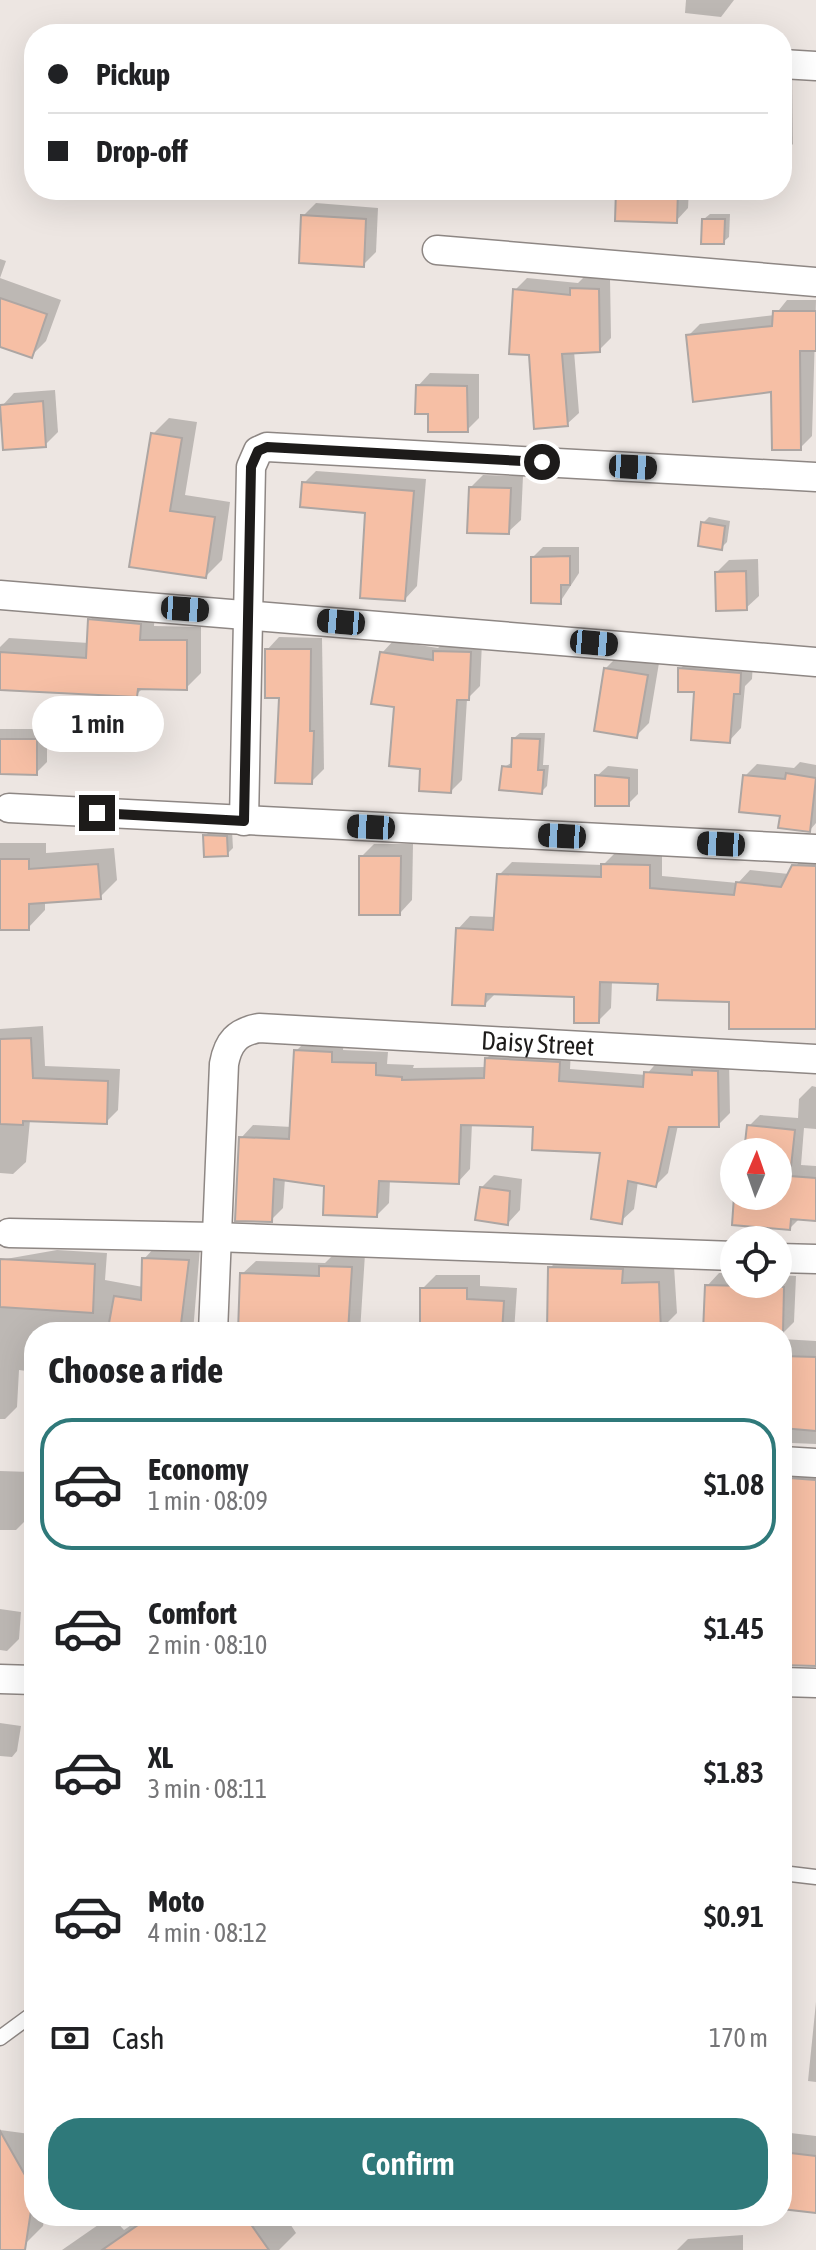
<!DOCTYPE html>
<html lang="en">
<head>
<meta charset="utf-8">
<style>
  body { margin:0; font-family:"Asap Condensed",sans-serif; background:#f2f2f2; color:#202124; height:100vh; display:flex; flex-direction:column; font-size:30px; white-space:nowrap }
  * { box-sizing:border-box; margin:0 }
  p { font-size:26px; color:#757577 }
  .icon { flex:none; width:44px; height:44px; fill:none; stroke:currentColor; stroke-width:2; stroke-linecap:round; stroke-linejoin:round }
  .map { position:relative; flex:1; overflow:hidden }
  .details { position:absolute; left:24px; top:1322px; width:768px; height:904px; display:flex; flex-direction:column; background:#fff; border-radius:32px; box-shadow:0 8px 32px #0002 }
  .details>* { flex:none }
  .banner { position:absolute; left:24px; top:24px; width:768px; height:176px; border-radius:32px; box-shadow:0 8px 32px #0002; display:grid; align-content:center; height:176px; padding:0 24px; background:#fff }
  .needle { width:52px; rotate:2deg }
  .controls { position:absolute; left:720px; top:1138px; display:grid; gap:16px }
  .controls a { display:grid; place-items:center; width:72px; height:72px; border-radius:50%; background:#fff; box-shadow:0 8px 32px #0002; font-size:40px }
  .end { position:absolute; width:36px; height:36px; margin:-18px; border:10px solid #1d1b1a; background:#fff; box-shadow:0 0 0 4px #fff }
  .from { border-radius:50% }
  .bubble { position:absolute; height:56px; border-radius:28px; background:#fff; box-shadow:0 8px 32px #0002; font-size:26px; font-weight:600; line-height:56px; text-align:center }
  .car { position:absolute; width:24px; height:48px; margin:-24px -12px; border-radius:10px; box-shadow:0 0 6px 2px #0007; background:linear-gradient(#222 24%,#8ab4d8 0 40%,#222 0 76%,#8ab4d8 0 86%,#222 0) }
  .banner b { display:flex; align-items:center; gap:28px; height:76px; font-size:30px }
  .banner b+b { border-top:2px solid #e0e0e0 }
  .banner i { width:20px; height:20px; background:#202124 }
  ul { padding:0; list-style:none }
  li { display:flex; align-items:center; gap:24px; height:132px; margin:0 16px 12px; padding:0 8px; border:4px solid transparent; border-radius:32px }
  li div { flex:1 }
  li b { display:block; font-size:30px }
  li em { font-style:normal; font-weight:600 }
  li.current { border-color:#2f797a }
  li>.icon { width:72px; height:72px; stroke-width:1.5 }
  h2 { padding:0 24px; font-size:36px; line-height:96px }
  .pay { display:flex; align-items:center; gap:20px; height:88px; padding:0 24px; font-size:30px }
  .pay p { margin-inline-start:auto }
  .button { display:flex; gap:16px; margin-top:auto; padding:16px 24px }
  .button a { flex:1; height:92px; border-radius:32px; background:#2f797a; color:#fff; font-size:32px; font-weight:600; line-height:92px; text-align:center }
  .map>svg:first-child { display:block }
</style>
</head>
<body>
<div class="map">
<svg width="816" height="2250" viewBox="0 0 816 2250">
  <rect width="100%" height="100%" fill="#ede6e2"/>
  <g fill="#0003">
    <polygon points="686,0 734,0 721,17 685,13"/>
    <polygon points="782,62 792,68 793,144 782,155"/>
    <polygon points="618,190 689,190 688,208 676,221"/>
    <polygon points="316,203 378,208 376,252 363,265 303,216"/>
    <polygon points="710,214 730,214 729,237 723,242 704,219"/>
    <polygon points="0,259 6,261 0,278 61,300 46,341 31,356 0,346"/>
    <polygon points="584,277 610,278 611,338 599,350 574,351 579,413 567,424 531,353 515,290 527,278 578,283"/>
    <polygon points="787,300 816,300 812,436 800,448 773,390 688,336 700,324 775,315"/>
    <polygon points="430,373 479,374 479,418 467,430 430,412 418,386"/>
    <polygon points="55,390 58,432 45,445 2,406 14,393"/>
    <polygon points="169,418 197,422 185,495 230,502 222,560 206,576 131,565 153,434"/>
    <polygon points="316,471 426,479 417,586 405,599 367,512 304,483"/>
    <polygon points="483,475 523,476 521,520 508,532 471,487"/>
    <polygon points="709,517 730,521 727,542 721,548 703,523"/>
    <polygon points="543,547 579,547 579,573 560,602 533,557"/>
    <polygon points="758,559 759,596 746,608 717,572 729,560"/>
    <polygon points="105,605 155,610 154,626 201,627 201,673 186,688 144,687 136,695 0,687 0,647 9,638 89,643 90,620"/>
    <polygon points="279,637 322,638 324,769 311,782 267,650"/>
    <polygon points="447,640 482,642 480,686 467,699 462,780 451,791 422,767 382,653 393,641 438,648"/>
    <polygon points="618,656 659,663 649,723 636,736 606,668"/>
    <polygon points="693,656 753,661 752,679 745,686 741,728 729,741 680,669"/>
    <polygon points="0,729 47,729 47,762 36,773 0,772"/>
    <polygon points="520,733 545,733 543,765 549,765 547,786 541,792 504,767 513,762 514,738"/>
    <polygon points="800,762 816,765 816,823 810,830 782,814 745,776 757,764 794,768"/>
    <polygon points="608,766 638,769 638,794 628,804 597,776"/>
    <polygon points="211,830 232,831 233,848 227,854 205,836"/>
    <polygon points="0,843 46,843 46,853 114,848 117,880 100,897 45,901 45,910 28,928 0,928"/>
    <polygon points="374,844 413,844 412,900 400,913 361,857"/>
    <polygon points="616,852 662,853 662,876 738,883 750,870 789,874 807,853 816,853 816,1027 660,982 612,981 611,1008 598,1021 576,995 497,992 485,1004 458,929 470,916 496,917 499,875 512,862 603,865"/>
    <polygon points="43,1026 45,1066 120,1069 118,1110 106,1122 30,1120 26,1162 13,1174 0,1173 0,1029"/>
    <polygon points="308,1039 344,1040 343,1050 388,1052 387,1064 414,1065 413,1068 486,1067 487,1058 499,1046 571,1050 570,1069 646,1075 659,1060 729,1059 730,1113 718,1125 678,1125 668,1173 656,1185 638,1181 634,1209 621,1221 603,1152 535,1125 472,1123 470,1169 458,1182 390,1179 389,1203 377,1215 326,1184 285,1178 283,1208 271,1220 241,1138 253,1125 292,1127 296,1051"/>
    <polygon points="812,1086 816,1087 816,1129 804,1128 801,1165 816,1166 816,1219 800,1218 790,1228 736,1196 778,1196 778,1152 746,1152 749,1126 760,1115 798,1118 799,1099"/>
    <polygon points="494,1175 522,1179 520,1210 508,1223 481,1188"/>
    <polygon points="156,1246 200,1248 193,1332 34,1332 34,1372 19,1370 17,1407 5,1419 0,1419 0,1260 57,1250 107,1253 105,1280 143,1287 144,1259"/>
    <polygon points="567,1251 638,1253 638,1267 674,1266 677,1313 660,1330 549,1332 550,1268"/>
    <polygon points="335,1253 365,1254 360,1332 242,1332 242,1274 256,1261 325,1263"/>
    <polygon points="719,1273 734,1273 734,1284 778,1284 778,1275 796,1276 794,1322 782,1334 722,1332 707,1286"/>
    <polygon points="436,1275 480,1275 480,1286 517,1288 514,1332 422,1332 422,1289"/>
    <polygon points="782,1339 816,1341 816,1444 792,1443 792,1432 782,1431"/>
    <polygon points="804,1467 816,1468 816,1665 782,1663 782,1539 791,1539 791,1479"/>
    <polygon points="0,1471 31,1472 28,1518 16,1530 0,1530"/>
    <polygon points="0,1609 21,1612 19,1639 7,1651 0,1650"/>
    <polygon points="0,1723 21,1726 17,1751 12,1757 0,1756"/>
    <polygon points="816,2002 816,2082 808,2081"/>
    <polygon points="0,2130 30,2134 34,2141 34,2216 45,2216 43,2226 24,2245 0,2245"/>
    <polygon points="782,2132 816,2136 816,2211 782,2207"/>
    <polygon points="111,2216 124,2230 140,2219 138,2216 285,2216 296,2233 279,2250 62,2250"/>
    <polygon points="743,2235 743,2250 677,2250 688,2239"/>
  </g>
  <g fill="#f6bfa5" stroke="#ada6a3" stroke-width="2">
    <polygon points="616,190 678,190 677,223 615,221"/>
    <polygon points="301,215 366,219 364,267 299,263"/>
    <polygon points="702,219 725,219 724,244 701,244"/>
    <polygon points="570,288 599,289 600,352 562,354 568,426 534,429 529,355 509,354 513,289 570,295"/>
    <polygon points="0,298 47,314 32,358 0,347"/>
    <polygon points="773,311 816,311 816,351 800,351 801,450 772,450 771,392 693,402 686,335 772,326"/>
    <polygon points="416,385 467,386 468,432 428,432 428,414 415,414"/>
    <polygon points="43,401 46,447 3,450 0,405"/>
    <polygon points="151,433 182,438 170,511 215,517 206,578 129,567"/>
    <polygon points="302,482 414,491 405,601 360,598 365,513 300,507"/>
    <polygon points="469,487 511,488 509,534 467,533"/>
    <polygon points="701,522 725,526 722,550 698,546"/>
    <polygon points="570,556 570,585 561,585 561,604 531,603 531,557"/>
    <polygon points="746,571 747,610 716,611 715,572"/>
    <polygon points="88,619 141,624 140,640 187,640 187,690 138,689 137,697 0,690 0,652 86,658"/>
    <polygon points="265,649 311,649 310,731 314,731 312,784 275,783 279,698 265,698"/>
    <polygon points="433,651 471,652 469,700 457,700 451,793 419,791 420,769 389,766 394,707 371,704 380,652 433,660"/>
    <polygon points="604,668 648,675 637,738 594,731"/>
    <polygon points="678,668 741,673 740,694 734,694 730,743 691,740 694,692 678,692"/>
    <polygon points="512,738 540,739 538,770 544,770 542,794 499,790 502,766 511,767"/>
    <polygon points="0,739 37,739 37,775 0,774"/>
    <polygon points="786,773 816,778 810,832 778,828 780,816 739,812 743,775 785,779"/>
    <polygon points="595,775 629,778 629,806 595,806"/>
    <polygon points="203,835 227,836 228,856 204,857"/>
    <polygon points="359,856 401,856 400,915 359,915"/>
    <polygon points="0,859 29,859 29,869 98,864 101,899 29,904 29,930 0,930"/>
    <polygon points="601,864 650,865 650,888 734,895 736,882 781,887 792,865 816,866 816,1029 729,1029 729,1002 657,1000 658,984 600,982 599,1023 574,1023 574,997 486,994 485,1006 452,1005 456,928 493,930 497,874 601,877"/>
    <polygon points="31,1038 33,1078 108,1081 107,1124 23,1121 23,1125 0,1124 0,1039"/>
    <polygon points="294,1050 332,1052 332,1062 376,1063 376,1075 402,1077 402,1080 484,1078 485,1058 560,1062 559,1081 643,1087 644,1072 692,1075 692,1070 718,1071 719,1127 669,1127 656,1187 628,1181 622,1224 591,1219 600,1153 532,1150 533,1127 461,1125 459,1184 379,1181 377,1217 323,1215 324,1186 274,1179 272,1222 235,1221 239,1137 289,1139"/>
    <polygon points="747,1125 795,1130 790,1176 816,1178 816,1221 791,1219 790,1230 732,1225 734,1196 778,1196 778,1152 744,1152"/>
    <polygon points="480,1187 510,1191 508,1225 475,1220"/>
    <polygon points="142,1258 189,1260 180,1332 109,1323 114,1296 141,1300"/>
    <polygon points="0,1259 95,1264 93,1313 0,1307"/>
    <polygon points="319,1266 352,1267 348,1332 238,1332 240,1273 319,1276"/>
    <polygon points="548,1267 623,1269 622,1283 659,1282 661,1332 547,1332"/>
    <polygon points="705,1285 784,1287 783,1332 703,1332"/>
    <polygon points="420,1288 467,1288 467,1299 504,1301 502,1332 420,1332"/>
    <polygon points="782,1356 816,1357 816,1431 782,1428"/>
    <polygon points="789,1478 816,1480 816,1666 782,1665 782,1572 789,1540"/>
    <polygon points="0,2131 34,2191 25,2250 0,2250"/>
    <polygon points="782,2152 816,2156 816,2213 782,2209"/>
    <polygon points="151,2216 245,2216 269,2250 102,2250"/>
  </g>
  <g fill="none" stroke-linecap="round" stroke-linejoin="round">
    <g stroke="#8e8784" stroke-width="17">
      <g id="service">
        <polyline points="782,1873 816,1877"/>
        <polyline points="0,2038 34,2013"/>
      </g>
    </g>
    <g stroke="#8e8784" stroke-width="31">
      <g id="minor">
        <polyline points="782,64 816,66"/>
        <polyline points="437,250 816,282"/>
        <polyline points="0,595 816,662"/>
        <polyline points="9,808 816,849"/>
        <polyline points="244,821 251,467 258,451 267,447 816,477"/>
        <polyline points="9,1233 215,1237 734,1256"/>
        <polyline points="778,1258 816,1259"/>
        <path id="s1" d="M213,1332L224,1064C228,1042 237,1032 259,1028L816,1059"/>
        <polyline points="782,1461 816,1463"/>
        <polyline points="0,1679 34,1680"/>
        <polyline points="782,1682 816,1683"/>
      </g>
    </g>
    <use href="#service" stroke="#fff" stroke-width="14"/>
    <use href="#minor" stroke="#fff" stroke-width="28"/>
  </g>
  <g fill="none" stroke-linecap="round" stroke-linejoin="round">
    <polyline stroke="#1d1b1a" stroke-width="10" points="97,813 244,821 251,467 258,451 267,447 542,462"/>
  </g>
  <g text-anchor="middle" stroke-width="8" stroke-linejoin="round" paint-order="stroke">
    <g font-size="26" fill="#1d1b1a" stroke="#ede6e2">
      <text dy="9" stroke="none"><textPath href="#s1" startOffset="602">Daisy Street</textPath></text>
    </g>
  </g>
</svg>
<div class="controls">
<a><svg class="needle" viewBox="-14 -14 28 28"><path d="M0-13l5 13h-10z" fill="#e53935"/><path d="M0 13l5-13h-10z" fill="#757577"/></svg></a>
<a><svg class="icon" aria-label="locate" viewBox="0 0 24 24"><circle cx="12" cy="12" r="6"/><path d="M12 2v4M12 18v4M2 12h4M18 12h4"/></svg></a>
</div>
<i class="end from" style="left:542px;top:462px"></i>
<i class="end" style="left:97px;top:813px"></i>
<div class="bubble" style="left:32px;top:696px;width:132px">1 min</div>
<i class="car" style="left:633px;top:467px;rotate:93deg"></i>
<i class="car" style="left:185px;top:609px;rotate:94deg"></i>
<i class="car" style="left:341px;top:622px;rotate:275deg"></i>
<i class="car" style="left:594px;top:643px;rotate:95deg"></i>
<i class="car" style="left:371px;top:827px;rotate:273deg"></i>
<i class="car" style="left:562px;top:836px;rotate:273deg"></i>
<i class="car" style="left:721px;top:844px;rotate:273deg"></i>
<div class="banner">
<b><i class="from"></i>Pickup</b>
<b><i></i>Drop-off</b>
</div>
<section class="details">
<h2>Choose a ride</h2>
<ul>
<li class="current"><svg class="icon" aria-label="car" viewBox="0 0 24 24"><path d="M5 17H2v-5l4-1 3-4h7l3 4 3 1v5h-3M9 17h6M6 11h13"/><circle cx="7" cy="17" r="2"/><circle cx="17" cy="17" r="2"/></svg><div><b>Economy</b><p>1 min · 08:09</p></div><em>$1.08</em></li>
<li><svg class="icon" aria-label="car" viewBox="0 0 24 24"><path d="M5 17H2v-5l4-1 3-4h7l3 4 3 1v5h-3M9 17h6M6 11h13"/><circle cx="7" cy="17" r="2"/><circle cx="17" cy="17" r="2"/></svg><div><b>Comfort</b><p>2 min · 08:10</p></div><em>$1.45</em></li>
<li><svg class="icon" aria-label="car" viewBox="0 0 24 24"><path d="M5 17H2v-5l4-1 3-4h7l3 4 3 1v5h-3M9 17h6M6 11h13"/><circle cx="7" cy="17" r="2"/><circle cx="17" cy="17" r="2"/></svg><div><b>XL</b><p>3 min · 08:11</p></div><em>$1.83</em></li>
<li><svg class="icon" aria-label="car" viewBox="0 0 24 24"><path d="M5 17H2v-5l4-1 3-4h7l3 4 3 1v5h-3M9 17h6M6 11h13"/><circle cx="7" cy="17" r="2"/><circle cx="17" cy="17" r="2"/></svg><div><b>Moto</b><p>4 min · 08:12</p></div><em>$0.91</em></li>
</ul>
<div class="pay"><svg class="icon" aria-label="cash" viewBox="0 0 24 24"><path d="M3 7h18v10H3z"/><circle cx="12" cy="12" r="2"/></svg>Cash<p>170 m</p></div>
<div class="button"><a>Confirm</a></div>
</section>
</div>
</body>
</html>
